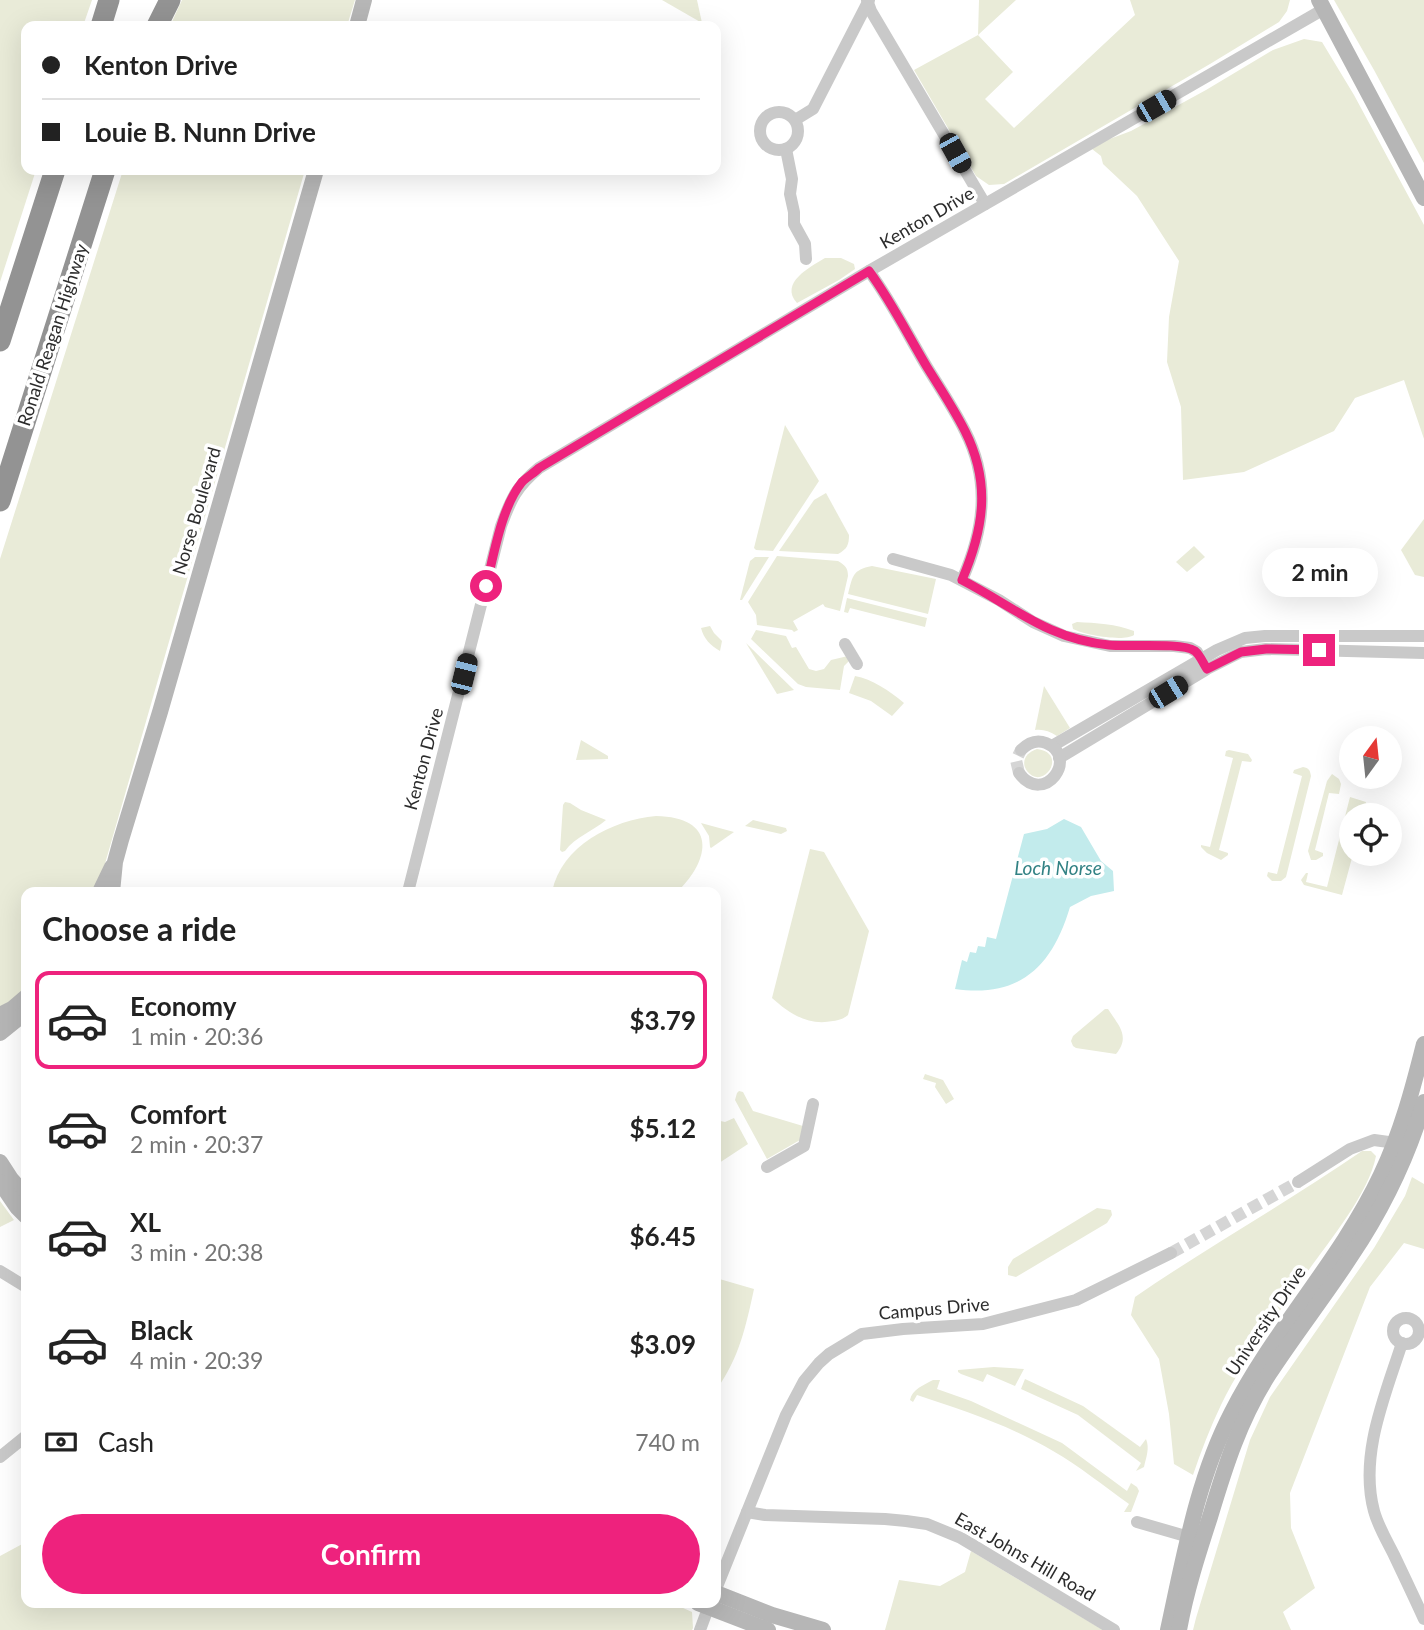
<!DOCTYPE html>
<html lang="en">
<head>
<meta charset="utf-8">
<style>
  body { margin:0; font-family:Lato,sans-serif; background:#f6f6f6; color:#222; height:100vh; display:flex; flex-direction:column; font-size:26px; white-space:nowrap }
  * { box-sizing:border-box; margin:0 }
  p { font-size:23px; color:#767676 }
  .icon { flex:none; width:38px; height:38px; fill:none; stroke:currentColor; stroke-width:2; stroke-linecap:round; stroke-linejoin:round }
  .map { position:relative; flex:1; overflow:hidden }
  .details { position:absolute; left:21px; top:887px; width:700px; height:721px; display:flex; flex-direction:column; background:#fff; border-radius:14px; box-shadow:0 7px 28px #0002 }
  .details>* { flex:none }
  .banner { position:absolute; left:21px; top:21px; width:700px; height:154px; border-radius:14px; box-shadow:0 7px 28px #0002; display:grid; align-content:center; height:154px; padding:0 21px; background:#fff }
  .needle { width:46px; rotate:15deg }
  .tools { position:absolute; left:1339px; top:726px; display:grid; gap:14px }
  .tools a { display:grid; place-items:center; width:63px; height:63px; border-radius:50%; background:#fff; box-shadow:0 7px 28px #0002; font-size:35px }
  .end { position:absolute; width:32px; height:32px; margin:-16px; border:9px solid #ee227d; background:#fff; box-shadow:0 0 0 4px #fff }
  .from { border-radius:50% }
  .bubble { position:absolute; height:49px; border-radius:24px; background:#fff; box-shadow:0 7px 28px #0002; font-size:23px; font-weight:700; line-height:49px; text-align:center }
  .car { position:absolute; width:21px; height:42px; margin:-21px -10px; border-radius:9px; box-shadow:0 0 5px 2px #0007; background:linear-gradient(#222 24%,#8ab4d8 0 40%,#222 0 76%,#8ab4d8 0 86%,#222 0) }
  .banner b { display:flex; align-items:center; gap:24px; height:66px; font-size:26px }
  .banner b+b { border-top:2px solid #e0e0e0 }
  .banner i { width:18px; height:18px; background:#222 }
  ul { padding:0; list-style:none }
  li { display:flex; align-items:center; gap:21px; height:98px; margin:0 14px 10px; padding:0 7px; border:4px solid transparent; border-radius:14px }
  li div { flex:1 }
  li b { display:block; font-size:26px }
  li em { font-style:normal; font-weight:700 }
  li.active { border-color:#ee227d }
  li>.icon { width:63px; height:63px; stroke-width:1.5 }
  h2 { padding:0 21px; font-size:32px; line-height:84px }
  .pay { display:flex; align-items:center; gap:18px; height:77px; padding:0 21px; font-size:26px }
  .pay p { margin-inline-start:auto }
  .action { display:flex; gap:14px; margin-top:auto; padding:14px 21px }
  .action a { flex:1; height:80px; border-radius:42px; background:#ee227d; color:#fff; font-size:28px; font-weight:700; line-height:80px; text-align:center }
  .map>svg:first-child { display:block }
</style>
</head>
<body>
<div class="map">
<svg width="1424" height="1630" viewBox="0 0 1424 1630">
  <rect width="100%" height="100%" fill="#fff"/>
  <g fill="#e9ebd8">
    <polygon points="0,0 92,0 83,26 26,26 26,170 36,170 0,282"/>
    <polygon points="182,0 355,0 347,26 170,26"/>
    <polygon points="662,0 697,0 702,23"/>
    <polygon points="979,0 1016,0 978,35 1013,72 985,99 1014,128 1135,15 1130,0 1290,0 1287,11 1279,22 1210,64 1004,184 989,185 976,176 914,70 978,35"/>
    <polygon points="1334,0 1424,0 1424,163 1374,70"/>
    <polygon points="1304,39 1322,42 1354,95 1424,225 1424,439 1404,380 1355,398 1334,431 1244,472 1183,480 1181,407 1167,362 1169,317 1179,261 1137,196 1103,164 1101,156 1092,149 1107,140 1131,131 1206,90 1273,50"/>
    <polygon points="123,170 305,170 100,881 95,892 26,892 26,993 0,1010 0,559"/>
    <path d="M825,258H841L854,264L855,269L839,280L797,303C779,283 810,267 825,258Z"/>
    <polygon points="785,425 819,481 773,551 756,550 754,548"/>
    <path d="M826,493L849,535C849,545 847,549 838,554L779,551L814,500Z"/>
    <polygon points="1424,519 1424,577 1415,575 1401,550"/>
    <polygon points="1194,546 1205,557 1187,572 1176,562"/>
    <path d="M777,556L838,561C845,565 848,568 848,576L840,611L825,607L823,604L793,621L798,630L794,632L792,630L757,625L756,615L748,602Z"/>
    <polygon points="755,557 769,557 742,600 740,600 750,561"/>
    <path d="M872,566L936,579L928,614L848,594C853,576 852,570 872,566Z"/>
    <polygon points="847,598 927,618 925,627 850,608 848,613 844,612"/>
    <path d="M1077,622C1096,623 1116,624 1134,631V635C1124,642 1085,635 1073,629L1072,624Z"/>
    <path d="M710,626L714,633L722,641L720,651C710,645 704,639 701,628Z"/>
    <polygon points="756,630 786,636 792,648 796,647 809,669 816,671 824,669 831,660 848,656 850,660 844,666 840,690 806,687 798,684 751,639"/>
    <polygon points="746,643 794,690 777,694"/>
    <path d="M855,676C872,679 890,691 904,703L892,716L871,701L849,693Z"/>
    <path d="M1044,686L1070,728L1057,736C1049,731 1043,729 1035,730Z"/>
    <polygon points="581,740 608,756 608,759 576,760"/>
    <path d="M1037,749C1069,753 1043,792 1027,771C1020,761 1027,752 1037,749Z"/>
    <polygon points="1229,750 1248,754 1252,760 1251,762 1242,761 1219,850 1228,853 1228,855 1221,860 1207,853 1201,847 1201,845 1210,847 1233,758 1225,756 1226,751"/>
    <path d="M1303,767C1309,768 1310,770 1311,776L1286,877L1281,881H1272L1267,876L1268,872L1277,874L1302,776L1293,773L1294,770Z"/>
    <polygon points="1332,774 1339,779 1341,784 1339,794 1329,793 1315,850 1323,853 1323,856 1316,860 1311,860 1308,851 1327,781"/>
    <polygon points="1350,797 1366,802 1363,815 1351,816 1351,854 1353,854 1342,895 1304,885 1301,880 1306,873 1308,873 1306,882 1327,887"/>
    <path d="M565,802L570,803L581,810L606,820C593,831 575,837 565,851L562,852L560,850L563,805Z"/>
    <path d="M656,816C716,817 712,858 677,892H552C561,846 612,820 656,816Z"/>
    <polygon points="753,820 786,828 787,831 781,834 745,826"/>
    <polygon points="701,823 734,832 711,848 710,847 709,836"/>
    <path d="M810,849L824,852L869,931L848,1015C843,1019 840,1020 833,1021C808,1026 790,1014 772,998Z"/>
    <path d="M1105,1009H1108C1118,1025 1131,1036 1116,1054L1076,1048L1073,1046L1071,1041L1073,1036Z"/>
    <polygon points="925,1074 943,1080 954,1099 946,1104 935,1087 936,1083 923,1079"/>
    <polygon points="739,1091 743,1092 753,1111 803,1126 800,1140 767,1159 735,1100 737,1093"/>
    <polygon points="734,1118 748,1144 716,1165 716,1120 725,1122"/>
    <path d="M1362,1151H1371L1376,1156C1369,1193 1330,1240 1308,1271C1279,1313 1243,1359 1221,1405C1210,1428 1201,1451 1193,1475L1174,1464L1169,1414L1159,1359L1131,1315L1135,1297C1209,1246 1288,1202 1362,1151Z"/>
    <polygon points="1412,1177 1424,1184 1424,1249 1404,1243 1370,1287 1290,1493 1291,1528 1315,1588 1283,1612 1291,1630 1193,1630 1196,1618 1250,1440 1270,1397 1374,1248 1405,1196"/>
    <polygon points="0,1201 14,1220 0,1227"/>
    <polygon points="1097,1208 1111,1210 1112,1215 1107,1223 1016,1277 1008,1275 1008,1267 1013,1259"/>
    <path d="M716,1278L754,1289C746,1326 739,1359 716,1390Z"/>
    <polygon points="994,1367 1024,1369 1015,1386 987,1374 983,1382 961,1374 958,1372 958,1370"/>
    <path d="M1025,1379L1083,1406L1140,1447L1146,1439C1150,1448 1146,1458 1144,1467L1136,1471L1141,1463L1078,1415L1021,1389Z"/>
    <path d="M933,1380H940L937,1389L971,1401L1062,1443L1127,1491L1131,1483L1137,1487L1139,1491L1131,1512H1124L1129,1504C1104,1486 1079,1466 1053,1451C1011,1426 963,1410 917,1395L913,1402L910,1400C912,1389 924,1385 933,1380Z"/>
    <polygon points="26,1542 26,1603 672,1603 692,1612 693,1628 692,1630 0,1630 0,1556"/>
    <polygon points="971,1551 1103,1630 885,1630 899,1580 940,1586 965,1572"/>
  </g>
  <path fill="#c2ebec" d="M1064,819L1081,827L1101,861L1113,871L1114,891L1091,896L1070,907C1052,967 1020,998 955,989L962,960L967,962L970,952L976,953L978,946L985,947L987,937L996,939L1024,834L1047,829Z"/>
  <g fill="none" stroke-linecap="round" stroke-linejoin="round">
    <g stroke="#d5d5d5" stroke-width="12" stroke-dasharray="12 6" stroke-linecap="butt">
      <polyline points="1019,773 1016,760 1021,750"/>
      <polyline points="1171,1253 1298,1182"/>
    </g>
    <g stroke="#c9c9c9" stroke-width="12">
      <polyline points="867,0 871,11 985,204"/>
      <circle cx="779" cy="131" r="19"/>
      <polyline points="795,120 813,109 869,0"/>
      <polyline points="786,149 792,179 790,194 794,212 794,224 805,244 806,259"/>
      <path d="M869,271C891,301 908,335 927,367C940,388 954,409 965,431C991,482 984,530 962,580"/>
      <polyline points="893,559 951,575 999,600 1033,622 1064,636 1110,646 1174,646 1190,648 1197,652 1204,665"/>
      <polyline points="845,644 857,664"/>
      <polyline points="1052,746 1217,650 1245,638 1265,636 1424,636"/>
      <polyline points="1059,758 1207,669 1241,652 1266,649 1424,653"/>
      <path d="M1019,773C1044,807 1080,757 1046,743C1036,739 1028,743 1021,750"/>
      <path d="M408,892L501,526C511,499 516,487 539,468L869,271L1324,9"/>
      <polyline points="767,1167 804,1146 813,1104"/>
      <polyline points="1298,1182 1350,1149 1374,1140 1403,1144"/>
      <polyline points="0,1271 26,1287"/>
      <circle cx="1406" cy="1331" r="13"/>
      <path d="M1402,1343C1385,1396 1359,1455 1374,1511C1378,1526 1387,1541 1394,1555C1404,1576 1414,1597 1424,1619"/>
      <polyline points="0,1457 26,1436"/>
      <polyline points="747,1512 765,1515 885,1519 906,1521 927,1524 961,1538 1114,1630"/>
      <polyline points="1137,1522 1189,1537"/>
      <polyline points="716,1589 786,1415 804,1381 819,1363 829,1354 862,1334 903,1329 983,1324 1076,1300 1171,1253"/>
      <polyline points="700,1630 710,1603"/>
    </g>
    <g stroke="#b6b6b6" stroke-width="16">
      <polyline points="1319,0 1424,198"/>
      <polyline points="357,26 364,0"/>
      <polyline points="100,892 112,867"/>
      <polyline points="112,892 115,862 121,840 160,712 316,170"/>
      <polyline points="0,1015 12,1009 26,997"/>
      <polyline points="0,1033 26,1012"/>
      <polyline points="0,1162 11,1179 26,1196"/>
      <polyline points="0,1182 17,1207 26,1216"/>
      <polyline points="716,1593 772,1615 823,1630"/>
      <polyline points="698,1603 768,1630"/>
      <path d="M1168,1630C1184,1557 1197,1479 1232,1412C1274,1329 1341,1260 1381,1175C1401,1133 1413,1088 1424,1044"/>
      <path d="M1179,1630C1186,1591 1198,1554 1210,1517C1225,1467 1240,1419 1269,1374C1295,1334 1325,1296 1351,1256C1383,1208 1408,1157 1424,1102"/>
    </g>
    <g stroke="#939393" stroke-width="21">
      <polyline points="101,26 109,0"/>
      <polyline points="157,26 170,0"/>
      <polyline points="0,341 55,170"/>
      <polyline points="0,501 105,170"/>
    </g>
  </g>
  <g fill="none" stroke-linecap="round" stroke-linejoin="round">
    <path stroke="#ee227d" stroke-width="9" d="M486,586C494,555 501,508 522,482C527,477 534,473 539,468L869,271C891,301 908,335 927,367C940,388 954,409 965,431C991,483 984,528 962,580C1014,607 1048,639 1109,645C1128,647 1182,642 1195,651C1200,655 1203,663 1207,669L1241,652L1266,649L1319,650"/>
  </g>
  <g text-anchor="middle" stroke-width="7" stroke-linejoin="round" paint-order="stroke">
    <g font-size="18" fill="#2c2c2c" stroke="#fff">
      <text transform="translate(927 218) rotate(-30)" y="6">Kenton Drive</text>
      <text transform="translate(53 335) rotate(-72)" y="6">Ronald Reagan Highway</text>
      <text transform="translate(197 511) rotate(-74)" y="6">Norse Boulevard</text>
      <text transform="translate(424 759) rotate(-75)" y="6">Kenton Drive</text>
      <text transform="translate(934 1309) rotate(-5)" y="6">Campus Drive</text>
      <text transform="translate(1266 1321) rotate(-56)" y="6">University Drive</text>
      <text transform="translate(1025 1557) rotate(30)" y="6">East Johns Hill Road</text>
    </g>
    <g font-size="19" font-style="italic" fill="#328284" stroke="#fff">
      <text x="1058" y="875">Loch Norse</text>
    </g>
  </g>
</svg>
<div class="tools">
<a><svg class="needle" viewBox="-14 -14 28 28"><path d="M0-13l5 13h-10z" fill="#e53935"/><path d="M0 13l5-13h-10z" fill="#767676"/></svg></a>
<a><svg class="icon" aria-label="locate" viewBox="0 0 24 24"><circle cx="12" cy="12" r="6"/><path d="M12 2v4M12 18v4M2 12h4M18 12h4"/></svg></a>
</div>
<i class="end from" style="left:486px;top:586px"></i>
<i class="end" style="left:1319px;top:650px"></i>
<div class="bubble" style="left:1262px;top:548px;width:116px">2 min</div>
<i class="car" style="left:1156px;top:106px;rotate:60deg"></i>
<i class="car" style="left:955px;top:153px;rotate:151deg"></i>
<i class="car" style="left:464px;top:674px;rotate:14deg"></i>
<i class="car" style="left:1168px;top:692px;rotate:59deg"></i>
<div class="banner">
<b><i class="from"></i>Kenton Drive</b>
<b><i></i>Louie B. Nunn Drive</b>
</div>
<section class="details">
<h2>Choose a ride</h2>
<ul>
<li class="active"><svg class="icon" aria-label="car" viewBox="0 0 24 24"><path d="M5 17H2v-5l4-1 3-4h7l3 4 3 1v5h-3M9 17h6M6 11h13"/><circle cx="7" cy="17" r="2"/><circle cx="17" cy="17" r="2"/></svg><div><b>Economy</b><p>1 min · 20:36</p></div><em>$3.79</em></li>
<li><svg class="icon" aria-label="car" viewBox="0 0 24 24"><path d="M5 17H2v-5l4-1 3-4h7l3 4 3 1v5h-3M9 17h6M6 11h13"/><circle cx="7" cy="17" r="2"/><circle cx="17" cy="17" r="2"/></svg><div><b>Comfort</b><p>2 min · 20:37</p></div><em>$5.12</em></li>
<li><svg class="icon" aria-label="car" viewBox="0 0 24 24"><path d="M5 17H2v-5l4-1 3-4h7l3 4 3 1v5h-3M9 17h6M6 11h13"/><circle cx="7" cy="17" r="2"/><circle cx="17" cy="17" r="2"/></svg><div><b>XL</b><p>3 min · 20:38</p></div><em>$6.45</em></li>
<li><svg class="icon" aria-label="car" viewBox="0 0 24 24"><path d="M5 17H2v-5l4-1 3-4h7l3 4 3 1v5h-3M9 17h6M6 11h13"/><circle cx="7" cy="17" r="2"/><circle cx="17" cy="17" r="2"/></svg><div><b>Black</b><p>4 min · 20:39</p></div><em>$3.09</em></li>
</ul>
<div class="pay"><svg class="icon" aria-label="cash" viewBox="0 0 24 24"><path d="M3 7h18v10H3z"/><circle cx="12" cy="12" r="2"/></svg>Cash<p>740 m</p></div>
<div class="action"><a>Confirm</a></div>
</section>
</div>
</body>
</html>
